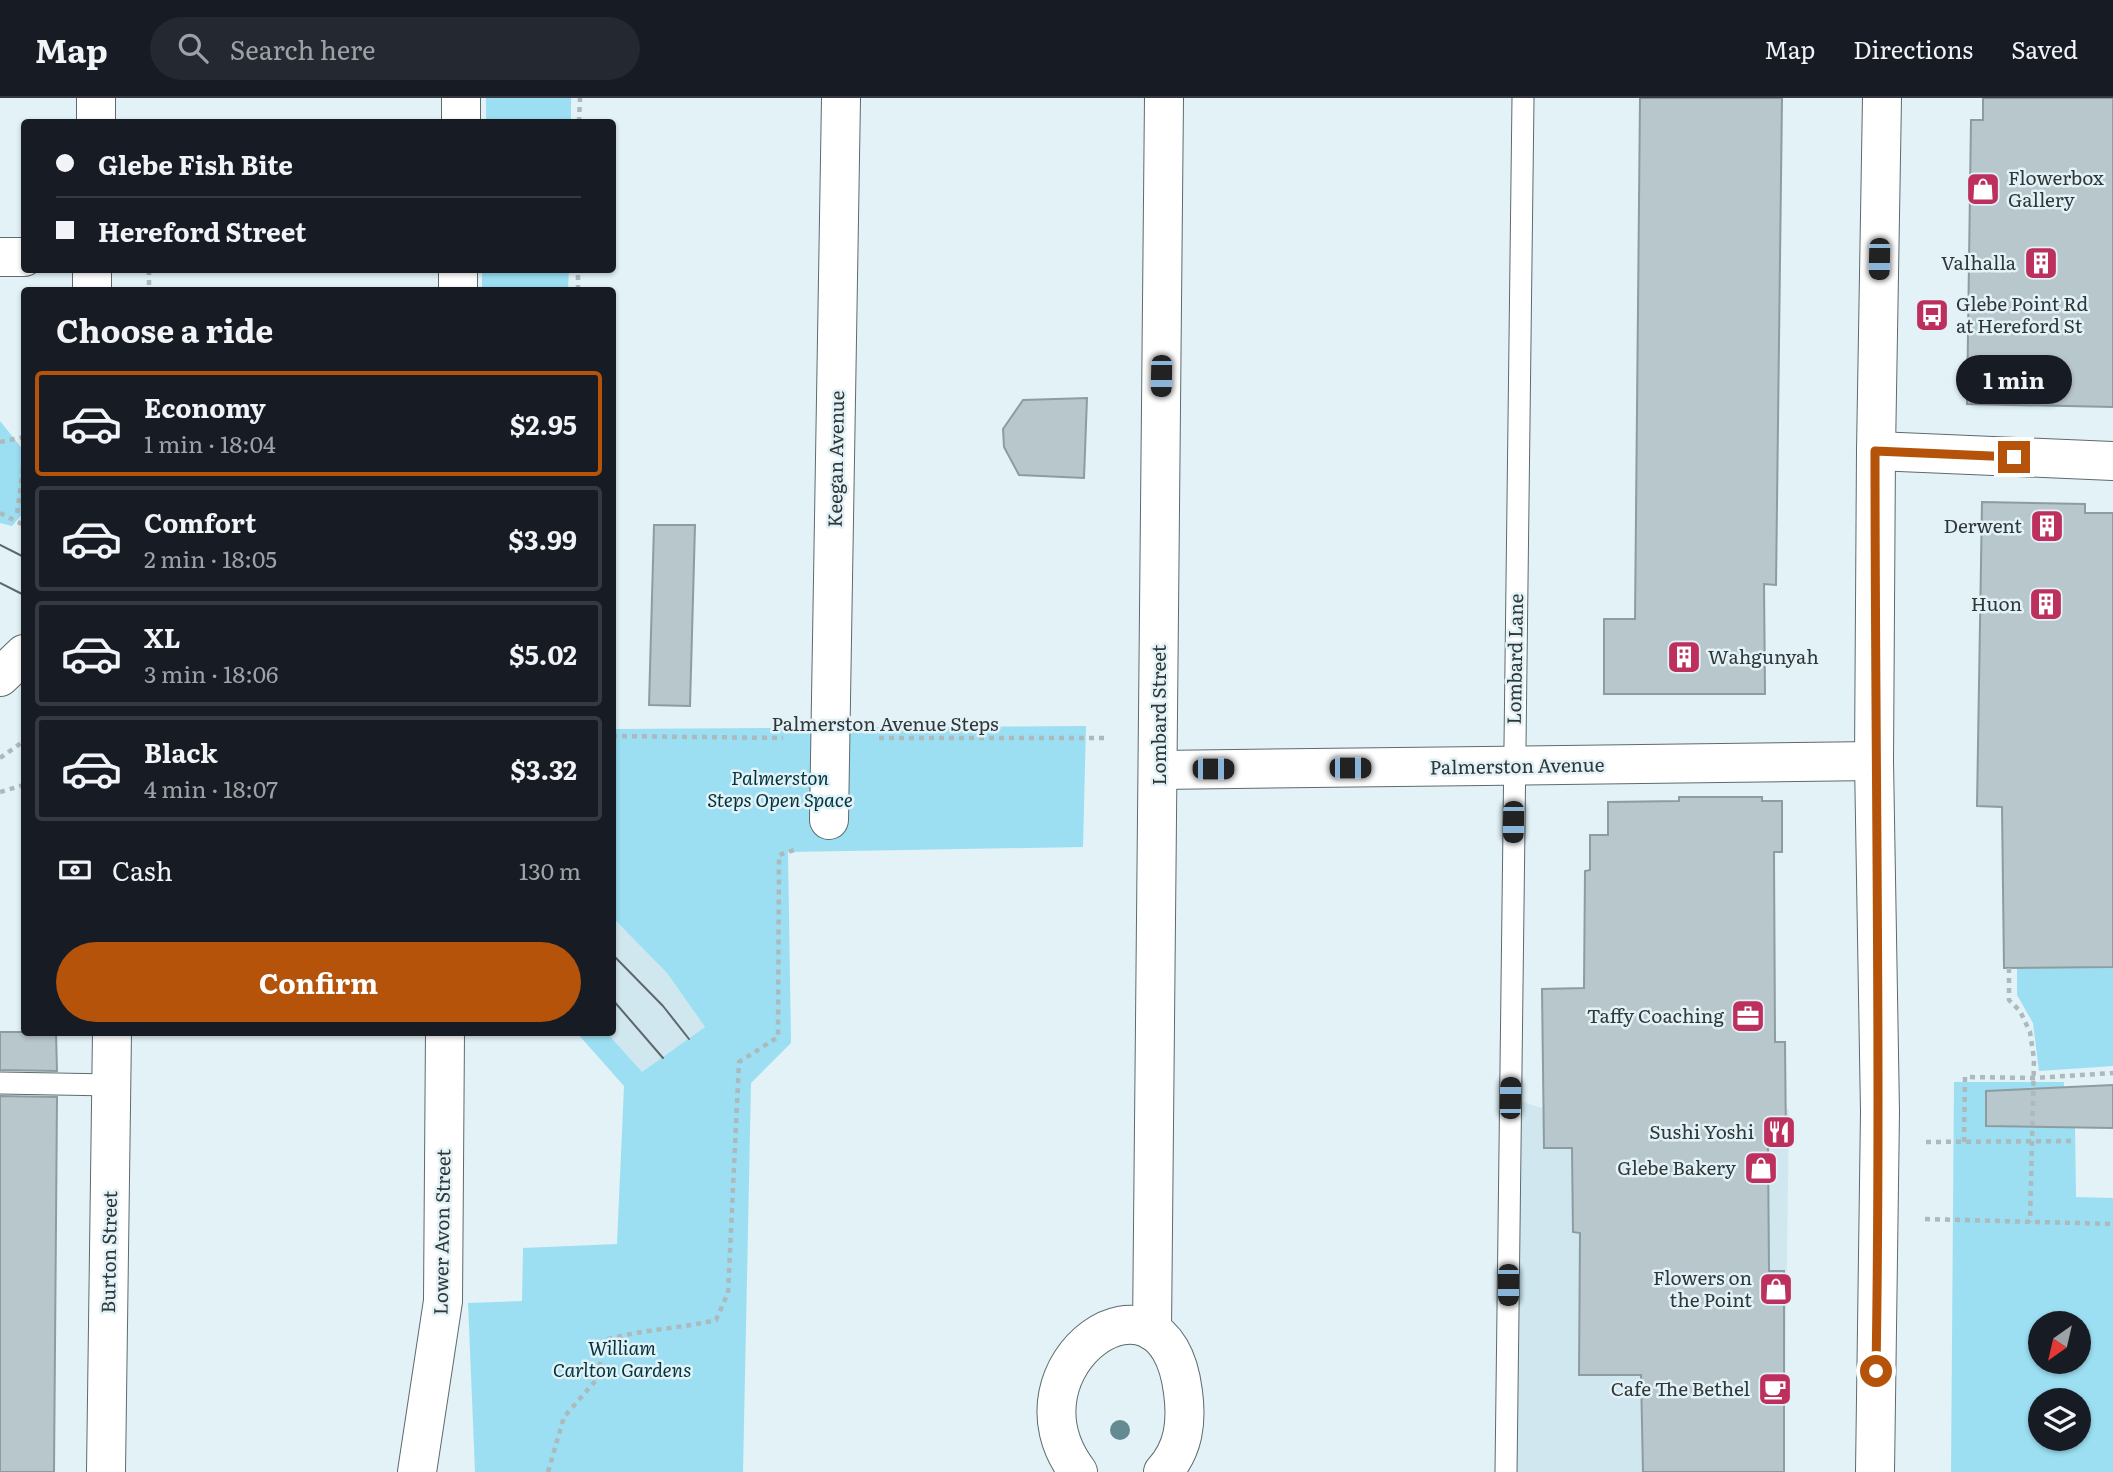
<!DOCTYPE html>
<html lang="en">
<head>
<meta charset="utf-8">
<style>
  body { margin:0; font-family:Literata,serif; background:#242831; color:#f1f3f6; height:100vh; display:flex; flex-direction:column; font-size:26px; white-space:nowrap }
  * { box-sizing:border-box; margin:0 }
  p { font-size:23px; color:#9ea1a6 }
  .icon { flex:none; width:38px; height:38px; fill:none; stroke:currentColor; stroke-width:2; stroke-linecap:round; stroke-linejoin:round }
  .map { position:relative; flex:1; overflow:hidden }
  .drawer { position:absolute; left:21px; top:189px; width:595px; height:749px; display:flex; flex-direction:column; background:#171b24; border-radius:7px; box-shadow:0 2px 5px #0004 }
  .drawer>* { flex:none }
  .banner { position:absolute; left:21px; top:21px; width:595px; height:154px; border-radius:7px; box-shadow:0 2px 5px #0004; display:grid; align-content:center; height:154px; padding:0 35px; background:#171b24 }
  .needle { width:46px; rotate:214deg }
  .tools { position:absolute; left:2028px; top:1213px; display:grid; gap:14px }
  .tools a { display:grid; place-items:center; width:63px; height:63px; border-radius:50%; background:#171b24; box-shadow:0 2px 5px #0004; font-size:35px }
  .end { position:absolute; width:32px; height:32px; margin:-16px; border:9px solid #b45309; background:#fff; box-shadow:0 0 0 4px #fff }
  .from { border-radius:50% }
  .bubble { position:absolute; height:49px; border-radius:24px; background:#171b24; box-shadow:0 2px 5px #0004; font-size:23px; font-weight:700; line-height:49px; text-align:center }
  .car { position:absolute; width:21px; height:42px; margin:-21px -10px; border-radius:9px; box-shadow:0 0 5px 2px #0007; background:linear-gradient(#222 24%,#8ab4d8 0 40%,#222 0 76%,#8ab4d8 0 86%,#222 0) }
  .banner b { display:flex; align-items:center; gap:24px; height:66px; font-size:26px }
  .banner b+b { border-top:2px solid #363941 }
  .banner i { width:18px; height:18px; background:#f1f3f6 }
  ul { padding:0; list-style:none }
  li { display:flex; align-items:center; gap:21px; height:105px; margin:0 14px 10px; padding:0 21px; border:4px solid #363941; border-radius:7px }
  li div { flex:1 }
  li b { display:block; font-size:26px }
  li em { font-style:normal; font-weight:700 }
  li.selected { border-color:#b45309 }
  li>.icon { width:63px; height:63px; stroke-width:1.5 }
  h2 { padding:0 35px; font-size:32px; line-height:84px }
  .pay { display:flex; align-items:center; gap:18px; height:77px; padding:0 35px; font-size:26px }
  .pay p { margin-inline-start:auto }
  .action { display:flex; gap:14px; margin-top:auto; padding:14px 35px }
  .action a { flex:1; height:80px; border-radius:42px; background:#b45309; color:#fff; font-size:28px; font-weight:700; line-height:80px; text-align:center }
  header { display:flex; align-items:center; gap:42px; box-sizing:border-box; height:98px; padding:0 35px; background:#171b24; border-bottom:2px solid #363941 }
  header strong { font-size:33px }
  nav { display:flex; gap:38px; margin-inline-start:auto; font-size:24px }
  .search { width:490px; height:63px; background:#242831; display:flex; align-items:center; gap:18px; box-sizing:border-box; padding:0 24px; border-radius:38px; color:#9ea1a6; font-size:26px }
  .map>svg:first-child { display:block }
</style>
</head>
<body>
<header>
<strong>Map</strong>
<div class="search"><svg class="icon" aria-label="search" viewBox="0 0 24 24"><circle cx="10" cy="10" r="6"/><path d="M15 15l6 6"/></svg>Search here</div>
<nav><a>Map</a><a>Directions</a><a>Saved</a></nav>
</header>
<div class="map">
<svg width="2113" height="1374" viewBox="0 0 2113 1374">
  <rect width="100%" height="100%" fill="#e2f2f7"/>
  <g fill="#d0e7ef">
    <polygon points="613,820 667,875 705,929 642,975 607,935 612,934"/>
    <polygon points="1510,1000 1542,1010 1789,1011 1784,1374 1506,1374"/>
  </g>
  <g fill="#9cdff2" fill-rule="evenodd">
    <rect x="486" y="0" width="85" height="24"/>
    <polygon points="482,172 569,172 568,192 482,192"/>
    <polygon points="0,323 24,353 24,414 12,428 0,425"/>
    <polygon points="1086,628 1083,749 788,754 791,945 751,985 743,1374 475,1374 468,1205 522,1203 523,1150 617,1146 624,988 577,935 607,935 642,974 705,929 667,875 613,820 613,631"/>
    <polygon points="2113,869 2113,968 2039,973 2033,925 2017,897 2017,870"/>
    <path d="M1954,984H2064V1029H2075L2076,1099L2113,1100V1374H1951ZM2040,1225H2079V1264H2040ZM2040,1302H2079V1340H2040Z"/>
  </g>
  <g fill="#b8c7cc" stroke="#8d9ca0" stroke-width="2">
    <polygon points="1640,0 1782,0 1776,487 1764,486 1765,596 1604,596 1604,521 1635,521"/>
    <polygon points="1983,0 2113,0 2113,309 1967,306 1971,22 1983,22"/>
    <polygon points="1087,300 1084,380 1019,377 1004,349 1003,331 1023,302"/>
    <polygon points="1982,404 2085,406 2085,415 2113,415 2113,869 2004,870 2002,709 1977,708"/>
    <polygon points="654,427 695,427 690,608 649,607"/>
    <polygon points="1679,699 1762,699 1762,703 1782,703 1782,754 1774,754 1775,944 1785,944 1786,1049 1768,1048 1769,1173 1784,1173 1784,1374 1643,1374 1641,1277 1579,1277 1580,1135 1573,1134 1572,1050 1544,1050 1542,891 1584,890 1585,773 1590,772 1590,737 1608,737 1608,704 1679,703"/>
    <polygon points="0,934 56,934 57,973 0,972"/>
    <polygon points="2113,987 2113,1030 1986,1028 1986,993"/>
    <polygon points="0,998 57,999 54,1374 0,1374"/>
  </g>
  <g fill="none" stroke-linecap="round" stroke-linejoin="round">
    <g stroke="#5d6b6f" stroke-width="23">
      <g id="service">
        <polyline points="0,985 112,987"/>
        <polyline points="1506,1374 1523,0"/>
      </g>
    </g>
    <g stroke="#5d6b6f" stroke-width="40">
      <g id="minor">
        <polyline points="461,24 461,0"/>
        <polyline points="0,159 24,159"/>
        <polyline points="458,192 458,172"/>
        <polyline points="1876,353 2113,363"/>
        <polyline points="1159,672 1874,663"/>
        <polyline points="829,722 841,0"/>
        <polyline points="1152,1233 1164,0"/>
        <polyline points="106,1374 112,934"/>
        <polyline points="417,1374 443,1203 445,934"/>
        <path d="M1078,1374C998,1268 1165,1149 1183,1294C1187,1324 1184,1351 1163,1374"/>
      </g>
    </g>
    <g stroke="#5d6b6f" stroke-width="40">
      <polyline id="tertiary" points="1875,1374 1880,1014 1874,663 1876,353 1882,0"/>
    </g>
    <g stroke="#5d6b6f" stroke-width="40">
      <g id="primary">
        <polyline points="96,24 96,0"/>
        <polyline points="92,192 92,172"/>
        <polyline points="0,579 24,556"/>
      </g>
    </g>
    <g stroke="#acb9bd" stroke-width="4.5" stroke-dasharray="5 5" stroke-linecap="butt">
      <polyline points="579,24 580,0"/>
      <polyline points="149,172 149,192"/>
      <polyline points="578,192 578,172"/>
      <polyline points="0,344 24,339"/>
      <polyline points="17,415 24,363"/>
      <polyline points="612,638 783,640"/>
      <polyline points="879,640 1109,640"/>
      <polyline points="0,660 24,643"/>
      <polyline points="0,694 24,687"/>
      <polyline points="2009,870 2009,902 2020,913 2030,934 2034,961 2030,1124"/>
      <polyline points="1926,1044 2076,1043"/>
      <polyline points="1964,1044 1965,979 2034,980 2113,975"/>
      <polyline points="1925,1121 2113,1126"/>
      <path d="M548,1374L564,1319L597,1281L605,1242C642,1231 679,1231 716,1222L728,1195L739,964L778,939L779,757L794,752"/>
    </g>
    <use href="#service" stroke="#fff" stroke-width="21"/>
    <use href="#minor" stroke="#fff" stroke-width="38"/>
    <use href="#tertiary" stroke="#fff" stroke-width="38"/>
    <use href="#primary" stroke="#fff" stroke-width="38"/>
    <g stroke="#5e6769" stroke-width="2">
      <polyline points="0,447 24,459"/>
      <polyline points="0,485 24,497"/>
      <polyline points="612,856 663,908 689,941"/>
      <polyline points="612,901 663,960"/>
    </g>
    <polyline stroke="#acb9bd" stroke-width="4.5" stroke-dasharray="5 5" stroke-linecap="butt" points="0,415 24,427"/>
  </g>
  <circle fill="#668a92" cx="1120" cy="1332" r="10"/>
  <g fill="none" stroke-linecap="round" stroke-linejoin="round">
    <path stroke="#b45309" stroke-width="9" d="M1876,1273C1881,966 1875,660 1875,353L2014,359"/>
  </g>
  <defs>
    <g id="shop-square" transform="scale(1.75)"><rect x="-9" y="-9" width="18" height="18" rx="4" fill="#bd2f5c" stroke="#e2f2f7"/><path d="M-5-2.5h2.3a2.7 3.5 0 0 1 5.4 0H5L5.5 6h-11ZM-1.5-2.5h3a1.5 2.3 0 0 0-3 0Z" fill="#fff"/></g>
    <g id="building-square" transform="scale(1.75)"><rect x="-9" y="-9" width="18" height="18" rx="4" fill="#bd2f5c" stroke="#e2f2f7"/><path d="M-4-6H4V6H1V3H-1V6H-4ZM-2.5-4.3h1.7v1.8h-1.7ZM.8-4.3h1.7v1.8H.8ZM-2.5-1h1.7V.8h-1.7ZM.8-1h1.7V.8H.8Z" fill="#fff"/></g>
    <g id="bus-square" transform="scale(1.75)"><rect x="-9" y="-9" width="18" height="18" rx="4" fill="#bd2f5c" stroke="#e2f2f7"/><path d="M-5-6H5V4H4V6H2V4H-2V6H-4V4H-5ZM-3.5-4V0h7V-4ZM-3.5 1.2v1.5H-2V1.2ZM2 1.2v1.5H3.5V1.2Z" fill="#fff"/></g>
    <g id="office-square" transform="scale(1.75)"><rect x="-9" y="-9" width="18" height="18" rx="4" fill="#bd2f5c" stroke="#e2f2f7"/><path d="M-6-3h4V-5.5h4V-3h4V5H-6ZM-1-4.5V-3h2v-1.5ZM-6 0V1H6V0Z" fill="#fff"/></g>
    <g id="restaurant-square" transform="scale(1.75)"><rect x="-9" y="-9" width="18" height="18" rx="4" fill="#bd2f5c" stroke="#e2f2f7"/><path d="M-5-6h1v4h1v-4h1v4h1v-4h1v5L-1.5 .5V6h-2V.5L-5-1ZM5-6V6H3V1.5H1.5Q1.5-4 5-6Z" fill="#fff"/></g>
    <g id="cafe-square" transform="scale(1.75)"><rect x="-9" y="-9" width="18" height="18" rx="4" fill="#bd2f5c" stroke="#e2f2f7"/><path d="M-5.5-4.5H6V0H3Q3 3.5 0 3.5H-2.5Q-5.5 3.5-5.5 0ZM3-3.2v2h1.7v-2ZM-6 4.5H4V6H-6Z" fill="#fff"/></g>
  </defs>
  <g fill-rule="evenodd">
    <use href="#shop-square" x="1983" y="91"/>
    <use href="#building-square" x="2041" y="165"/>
    <use href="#bus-square" x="1932" y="217"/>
    <use href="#building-square" x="2047" y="428"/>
    <use href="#building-square" x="2046" y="506"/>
    <use href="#building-square" x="1684" y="559"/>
    <use href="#office-square" x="1748" y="918"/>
    <use href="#restaurant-square" x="1779" y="1034"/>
    <use href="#shop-square" x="1761" y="1070"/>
    <use href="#shop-square" x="1776" y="1191"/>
    <use href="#cafe-square" x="1775" y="1291"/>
  </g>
  <g text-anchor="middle" stroke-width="5" stroke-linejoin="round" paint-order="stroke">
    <g font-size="19" fill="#303738" stroke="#e2f2f7" text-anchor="end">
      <text x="2008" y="87" text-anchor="start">Flowerbox<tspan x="2008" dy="22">Gallery</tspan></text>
      <text x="2016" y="172">Valhalla</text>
      <text x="1956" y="213" text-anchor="start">Glebe Point Rd<tspan x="1956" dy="22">at Hereford St</tspan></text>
      <text x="2022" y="435">Derwent</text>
      <text x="2022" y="513">Huon</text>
      <text x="1708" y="566" text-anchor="start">Wahgunyah</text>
      <text x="1724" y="925">Taffy Coaching</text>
      <text x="1754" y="1041">Sushi Yoshi</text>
      <text x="1736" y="1077">Glebe Bakery</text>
      <text x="1752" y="1187">Flowers on<tspan x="1752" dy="22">the Point</tspan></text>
      <text x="1750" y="1298">Cafe The Bethel</text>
    </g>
    <g font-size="19" fill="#303738" stroke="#e2f2f7">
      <text transform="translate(836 361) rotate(-89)" y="7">Keegan Avenue</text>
      <text transform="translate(1515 561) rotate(-89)" y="7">Lombard Lane</text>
      <text transform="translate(1159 617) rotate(-90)" y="7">Lombard Street</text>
      <text x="885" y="633">Palmerston Avenue Steps</text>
      <text transform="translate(1517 668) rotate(-1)" y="7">Palmerston Avenue</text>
      <text transform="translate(442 1134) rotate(-89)" y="7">Lower Avon Street</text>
      <text transform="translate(109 1154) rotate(-89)" y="7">Burton Street</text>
    </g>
    <g font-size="19" font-style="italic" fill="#01343f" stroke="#e2f2f7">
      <text x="780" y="687">Palmerston<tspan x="780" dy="22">Steps Open Space</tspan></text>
      <text x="622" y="1257">William<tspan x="622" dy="22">Carlton Gardens</tspan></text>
    </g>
  </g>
</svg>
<div class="tools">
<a><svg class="needle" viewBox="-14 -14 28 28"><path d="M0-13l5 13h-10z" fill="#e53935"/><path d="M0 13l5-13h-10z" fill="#9ea1a6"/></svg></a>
<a><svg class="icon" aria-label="layers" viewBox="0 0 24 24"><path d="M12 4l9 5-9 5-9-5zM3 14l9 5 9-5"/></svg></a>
</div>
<i class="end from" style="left:1876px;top:1273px"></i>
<i class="end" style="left:2014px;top:359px"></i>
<div class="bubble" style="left:1956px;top:257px;width:116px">1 min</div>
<i class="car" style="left:1879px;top:161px;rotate:181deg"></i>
<i class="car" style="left:1161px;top:278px;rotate:181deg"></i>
<i class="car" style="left:1350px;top:670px;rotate:90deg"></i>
<i class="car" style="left:1213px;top:671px;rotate:90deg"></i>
<i class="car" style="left:1513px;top:724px;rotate:181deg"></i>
<i class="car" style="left:1510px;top:1000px;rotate:1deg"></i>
<i class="car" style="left:1508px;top:1187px;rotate:180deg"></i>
<div class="banner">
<b><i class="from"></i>Glebe Fish Bite</b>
<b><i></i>Hereford Street</b>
</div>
<section class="drawer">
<h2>Choose a ride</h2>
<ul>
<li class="selected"><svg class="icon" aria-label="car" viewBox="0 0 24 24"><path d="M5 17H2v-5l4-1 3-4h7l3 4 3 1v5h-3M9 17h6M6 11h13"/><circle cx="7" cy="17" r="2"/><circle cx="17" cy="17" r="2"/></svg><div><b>Economy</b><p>1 min · 18:04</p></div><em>$2.95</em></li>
<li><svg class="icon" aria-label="car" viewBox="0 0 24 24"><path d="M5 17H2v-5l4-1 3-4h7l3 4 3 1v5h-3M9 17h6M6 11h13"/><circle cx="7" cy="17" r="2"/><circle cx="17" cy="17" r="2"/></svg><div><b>Comfort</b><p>2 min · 18:05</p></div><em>$3.99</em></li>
<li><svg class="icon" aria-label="car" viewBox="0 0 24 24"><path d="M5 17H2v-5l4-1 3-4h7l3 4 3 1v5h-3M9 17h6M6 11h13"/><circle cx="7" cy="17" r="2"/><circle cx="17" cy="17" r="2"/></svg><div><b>XL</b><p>3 min · 18:06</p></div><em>$5.02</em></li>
<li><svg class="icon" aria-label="car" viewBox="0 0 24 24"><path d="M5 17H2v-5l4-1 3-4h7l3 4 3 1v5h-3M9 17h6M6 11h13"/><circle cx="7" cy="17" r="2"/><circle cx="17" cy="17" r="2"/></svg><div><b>Black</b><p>4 min · 18:07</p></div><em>$3.32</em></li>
</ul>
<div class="pay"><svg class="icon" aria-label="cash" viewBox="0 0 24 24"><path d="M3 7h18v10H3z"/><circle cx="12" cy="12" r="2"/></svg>Cash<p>130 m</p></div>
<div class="action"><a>Confirm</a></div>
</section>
</div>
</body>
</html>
